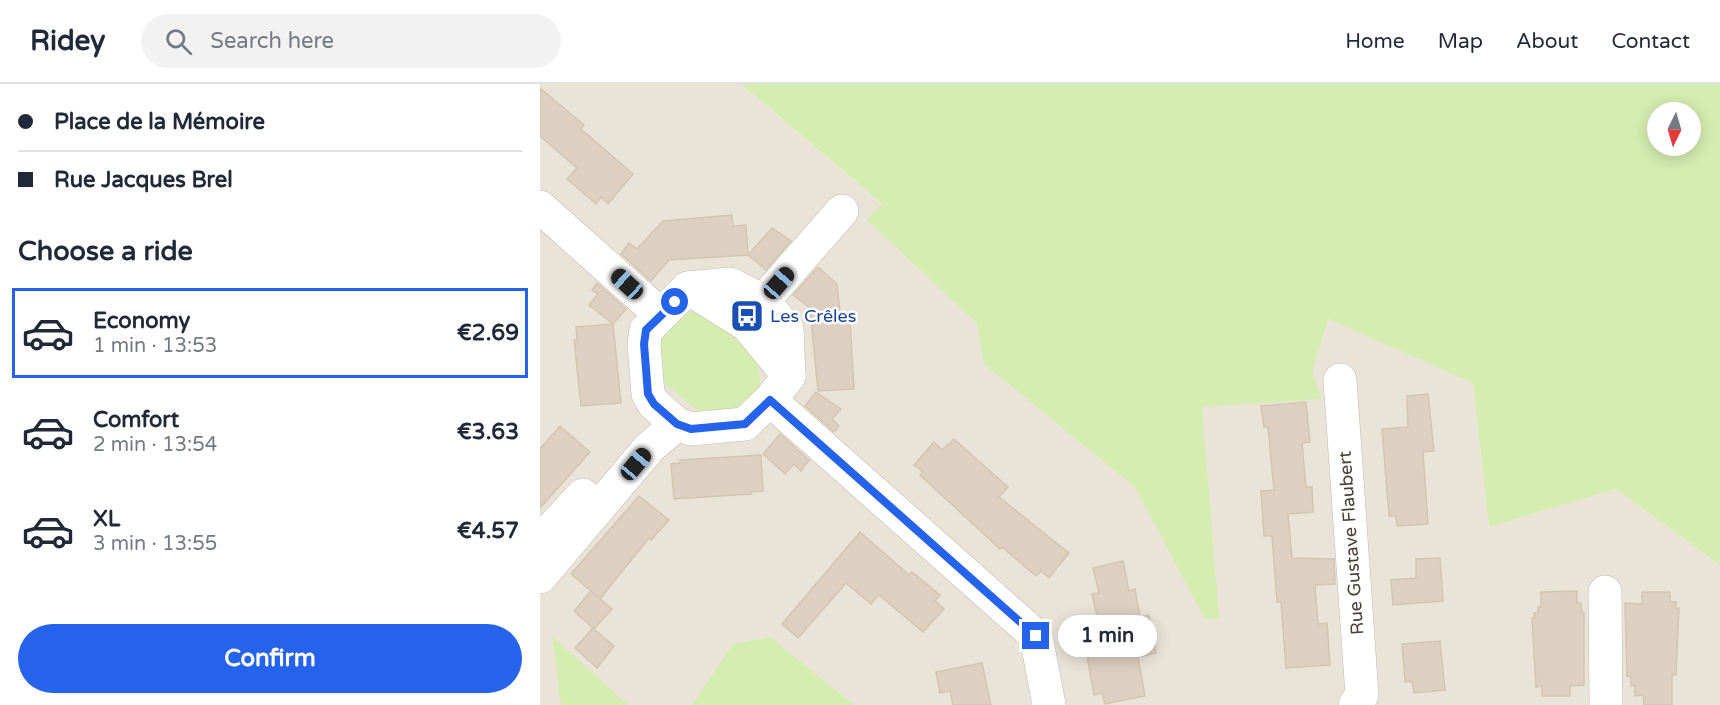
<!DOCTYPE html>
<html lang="en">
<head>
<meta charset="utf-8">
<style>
  body { margin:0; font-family:"Varela Round",sans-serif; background:#f2f2f3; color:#1f2937; height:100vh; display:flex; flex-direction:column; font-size:22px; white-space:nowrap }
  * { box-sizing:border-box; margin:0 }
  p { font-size:20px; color:#747a83 }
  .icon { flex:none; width:33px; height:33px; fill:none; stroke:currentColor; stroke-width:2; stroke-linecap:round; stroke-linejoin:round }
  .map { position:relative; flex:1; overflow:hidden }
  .drawer { display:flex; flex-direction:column; background:#fff; width:540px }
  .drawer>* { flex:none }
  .banner { display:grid; align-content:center; height:132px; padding:0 18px; background:#fff }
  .needle { width:39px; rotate:185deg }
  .fabs { position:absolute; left:1107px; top:18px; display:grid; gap:12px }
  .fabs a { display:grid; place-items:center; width:54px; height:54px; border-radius:50%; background:#fff; box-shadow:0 3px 15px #0003; font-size:30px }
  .end { position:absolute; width:27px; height:27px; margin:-14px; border:8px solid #2563eb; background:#fff; box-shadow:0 0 0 3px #fff }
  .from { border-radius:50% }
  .bubble { position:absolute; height:42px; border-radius:21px; background:#fff; box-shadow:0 3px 15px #0003; font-size:20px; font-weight:700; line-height:42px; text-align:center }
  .car { position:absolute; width:18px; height:36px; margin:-18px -9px; border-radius:8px; box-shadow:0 0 4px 2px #0007; background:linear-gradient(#222 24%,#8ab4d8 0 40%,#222 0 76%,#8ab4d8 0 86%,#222 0) }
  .banner b { display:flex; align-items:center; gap:21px; height:57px; font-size:22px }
  .banner b+b { border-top:2px solid #e0e1e3 }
  .banner i { width:15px; height:15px; background:#1f2937 }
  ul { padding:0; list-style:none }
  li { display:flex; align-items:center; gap:18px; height:90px; margin:0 12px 9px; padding:0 6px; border:3px solid transparent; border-radius:0px }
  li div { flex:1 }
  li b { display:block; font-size:22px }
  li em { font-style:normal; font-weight:700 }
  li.current { border-color:#2563eb }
  li>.icon { width:54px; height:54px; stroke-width:1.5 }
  h2 { padding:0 18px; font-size:27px; line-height:72px }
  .primary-button { display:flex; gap:12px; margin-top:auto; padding:12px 18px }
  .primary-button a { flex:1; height:69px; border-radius:36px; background:#2563eb; color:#fff; font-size:24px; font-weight:700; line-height:69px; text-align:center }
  header { display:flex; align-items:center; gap:36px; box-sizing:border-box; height:84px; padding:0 30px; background:#fff; border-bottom:2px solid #e0e1e3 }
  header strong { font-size:28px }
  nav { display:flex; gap:33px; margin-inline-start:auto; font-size:21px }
  .search { width:420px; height:54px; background:#f2f2f3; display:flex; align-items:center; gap:15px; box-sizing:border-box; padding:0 21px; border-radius:33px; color:#747a83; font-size:22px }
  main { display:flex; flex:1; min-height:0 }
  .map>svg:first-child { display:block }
</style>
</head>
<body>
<header>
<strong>Ridey</strong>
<div class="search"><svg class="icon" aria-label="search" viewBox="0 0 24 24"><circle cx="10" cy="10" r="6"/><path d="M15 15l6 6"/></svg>Search here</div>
<nav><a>Home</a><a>Map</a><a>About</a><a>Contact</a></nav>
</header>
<main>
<section class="drawer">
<div class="banner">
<b><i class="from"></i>Place de la Mémoire</b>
<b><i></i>Rue Jacques Brel</b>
</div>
<h2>Choose a ride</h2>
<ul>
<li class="current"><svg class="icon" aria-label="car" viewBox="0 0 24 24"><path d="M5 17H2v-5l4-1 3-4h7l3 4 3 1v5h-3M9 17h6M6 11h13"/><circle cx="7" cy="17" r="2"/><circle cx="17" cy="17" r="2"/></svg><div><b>Economy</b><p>1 min · 13:53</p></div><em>€2.69</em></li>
<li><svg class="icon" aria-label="car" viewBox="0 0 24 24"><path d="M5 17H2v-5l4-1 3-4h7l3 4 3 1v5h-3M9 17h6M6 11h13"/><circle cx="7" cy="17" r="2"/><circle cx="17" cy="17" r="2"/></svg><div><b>Comfort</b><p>2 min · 13:54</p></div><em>€3.63</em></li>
<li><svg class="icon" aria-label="car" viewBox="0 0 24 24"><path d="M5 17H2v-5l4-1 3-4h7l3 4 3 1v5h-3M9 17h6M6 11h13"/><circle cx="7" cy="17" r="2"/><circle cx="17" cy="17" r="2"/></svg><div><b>XL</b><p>3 min · 13:55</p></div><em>€4.57</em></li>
</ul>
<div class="primary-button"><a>Confirm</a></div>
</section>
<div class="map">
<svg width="1180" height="621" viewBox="0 0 1180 621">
  <rect width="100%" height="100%" fill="#f6f2ea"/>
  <polygon fill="#eae4d8" points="0,0 201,0 513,267 788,235 933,299 949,443 1076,405 1180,481 1180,621 0,621"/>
  <g fill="#d5edb0" fill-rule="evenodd">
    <path d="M201,0H1180V481L1076,405L949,443L933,299L788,235L772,289L782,315L662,323L679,534L665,535L595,403L444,280L437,239L327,136L342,120ZM1118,28H1150V62H1118Z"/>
    <polygon points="143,226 184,234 215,261 221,306 209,321 193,327 158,327 122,297 120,249"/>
    <polygon points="12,552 88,621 21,621"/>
    <polygon points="230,553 314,621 152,621 193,560"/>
  </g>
  <g fill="#dcd0c1" stroke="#d4c5b1" stroke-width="1.5">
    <polygon points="0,4 44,41 41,45 93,90 68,120 61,113 56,120 27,95 37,84 0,52"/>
    <polygon points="192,131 193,142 206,141 208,171 129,176 111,197 81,170 89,159 97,165 123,137"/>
    <polygon points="232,144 251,157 226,186 208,171"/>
    <polygon points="278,183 297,200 301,238 310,237 314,305 278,307 270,224 253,211"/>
    <polygon points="57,199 86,225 73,240 49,221 58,210 52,206"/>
    <polygon points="73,240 81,319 41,322 34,256 37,256 36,243"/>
    <polygon points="276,308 301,325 292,335 299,342 294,348 265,322"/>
    <polygon points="888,310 894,367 883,368 888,440 857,442 856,432 849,432 842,345 868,343 867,312"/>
    <polygon points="766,318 770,358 762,359 766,403 772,403 773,428 748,430 752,474 794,475 795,500 775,501 778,540 787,539 790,581 746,584 741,518 737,518 732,452 724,452 721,407 734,406 728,343 724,343 721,322"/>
    <polygon points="20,342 50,368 0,424 0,365"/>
    <polygon points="240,350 269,376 261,387 254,380 245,390 223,370"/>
    <polygon points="414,355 468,403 459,413 529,469 509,494 501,487 496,492 462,463 460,465 380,391 383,388 374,381 394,358 402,366"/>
    <polygon points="221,371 223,407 211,408 211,410 134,415 131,380 140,379 140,376"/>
    <polygon points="99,412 129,436 111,456 109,454 60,515 31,490"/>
    <polygon points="320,448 369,491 372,488 400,511 395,517 404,525 383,548 339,511 331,520 306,499 258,554 242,540"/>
    <polygon points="900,474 903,517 853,521 851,496 876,494 876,475"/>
    <polygon points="583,477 589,507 595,505 600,533 609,531 616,569 598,573 605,612 565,620 562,609 554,611 547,572 551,571 549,557 562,555 552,510 559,509 553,484"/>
    <polygon points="51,507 72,525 54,545 34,527"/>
    <polygon points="1037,507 1037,519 1041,519 1042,529 1044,529 1044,601 1030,602 1030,612 1002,612 1002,602 996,603 992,534 995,534 994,529 998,529 998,523 1001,523 1001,508"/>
    <polygon points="1102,508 1130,508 1130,518 1136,518 1136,524 1139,524 1136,591 1132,591 1132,621 1104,621 1103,611 1095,612 1095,602 1091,602 1091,593 1087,592 1085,519 1102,520"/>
    <polygon points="53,544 74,562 57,584 35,564"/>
    <polygon points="900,557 905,606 874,609 872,597 865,598 862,560"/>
    <polygon points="442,579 451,621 413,621 410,607 400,609 396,588"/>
  </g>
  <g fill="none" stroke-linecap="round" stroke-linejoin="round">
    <g stroke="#c3b9ab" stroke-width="34">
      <g id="minor">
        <polyline points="0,123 121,231"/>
        <polygon points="190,200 223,217 247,245 249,292 230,316 205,340 151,345 137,340 114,320 108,310 104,260 106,246 148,204"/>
        <polyline points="148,204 207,241 249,292"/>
        <polyline points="223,217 302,127"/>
        <polyline points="800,296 822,611 815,621"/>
        <polyline points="230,316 496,552 509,621"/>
        <polyline points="0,457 43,411"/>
        <polyline points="0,493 110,363 137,340"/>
        <polyline points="1065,508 1066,621"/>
      </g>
    </g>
    <use href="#minor" stroke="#fff" stroke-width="33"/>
  </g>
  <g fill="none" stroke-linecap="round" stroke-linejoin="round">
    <polyline stroke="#2563eb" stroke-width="8" points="135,218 106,246 104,260 108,310 114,320 137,340 151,345 205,340 230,316 496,552"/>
  </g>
  <defs>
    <g id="bus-square" transform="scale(1.725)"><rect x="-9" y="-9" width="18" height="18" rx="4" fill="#1a4fb4" stroke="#fff"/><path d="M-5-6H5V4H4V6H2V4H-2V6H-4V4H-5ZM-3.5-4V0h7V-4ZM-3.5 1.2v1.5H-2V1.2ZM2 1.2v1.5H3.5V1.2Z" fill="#fff"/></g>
  </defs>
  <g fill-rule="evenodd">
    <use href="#bus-square" x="207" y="232"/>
  </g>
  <g text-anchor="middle" stroke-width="5" stroke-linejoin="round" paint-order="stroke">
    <g font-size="18" fill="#164399" stroke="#fff" text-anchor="start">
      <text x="230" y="238">Les Crêles</text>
    </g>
    <g font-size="18" fill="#4b4237" stroke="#fff">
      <text transform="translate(811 459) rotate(-94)" y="6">Rue Gustave Flaubert</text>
    </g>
  </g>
</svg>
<div class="fabs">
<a><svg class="needle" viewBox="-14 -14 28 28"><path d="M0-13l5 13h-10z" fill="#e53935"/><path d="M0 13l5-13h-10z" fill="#747a83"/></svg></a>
</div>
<i class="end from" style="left:135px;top:218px"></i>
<i class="end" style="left:496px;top:552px"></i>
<div class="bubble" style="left:518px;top:531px;width:99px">1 min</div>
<i class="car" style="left:239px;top:199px;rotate:41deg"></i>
<i class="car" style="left:87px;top:200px;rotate:312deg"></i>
<i class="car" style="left:96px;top:380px;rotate:40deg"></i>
</div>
</main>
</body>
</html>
